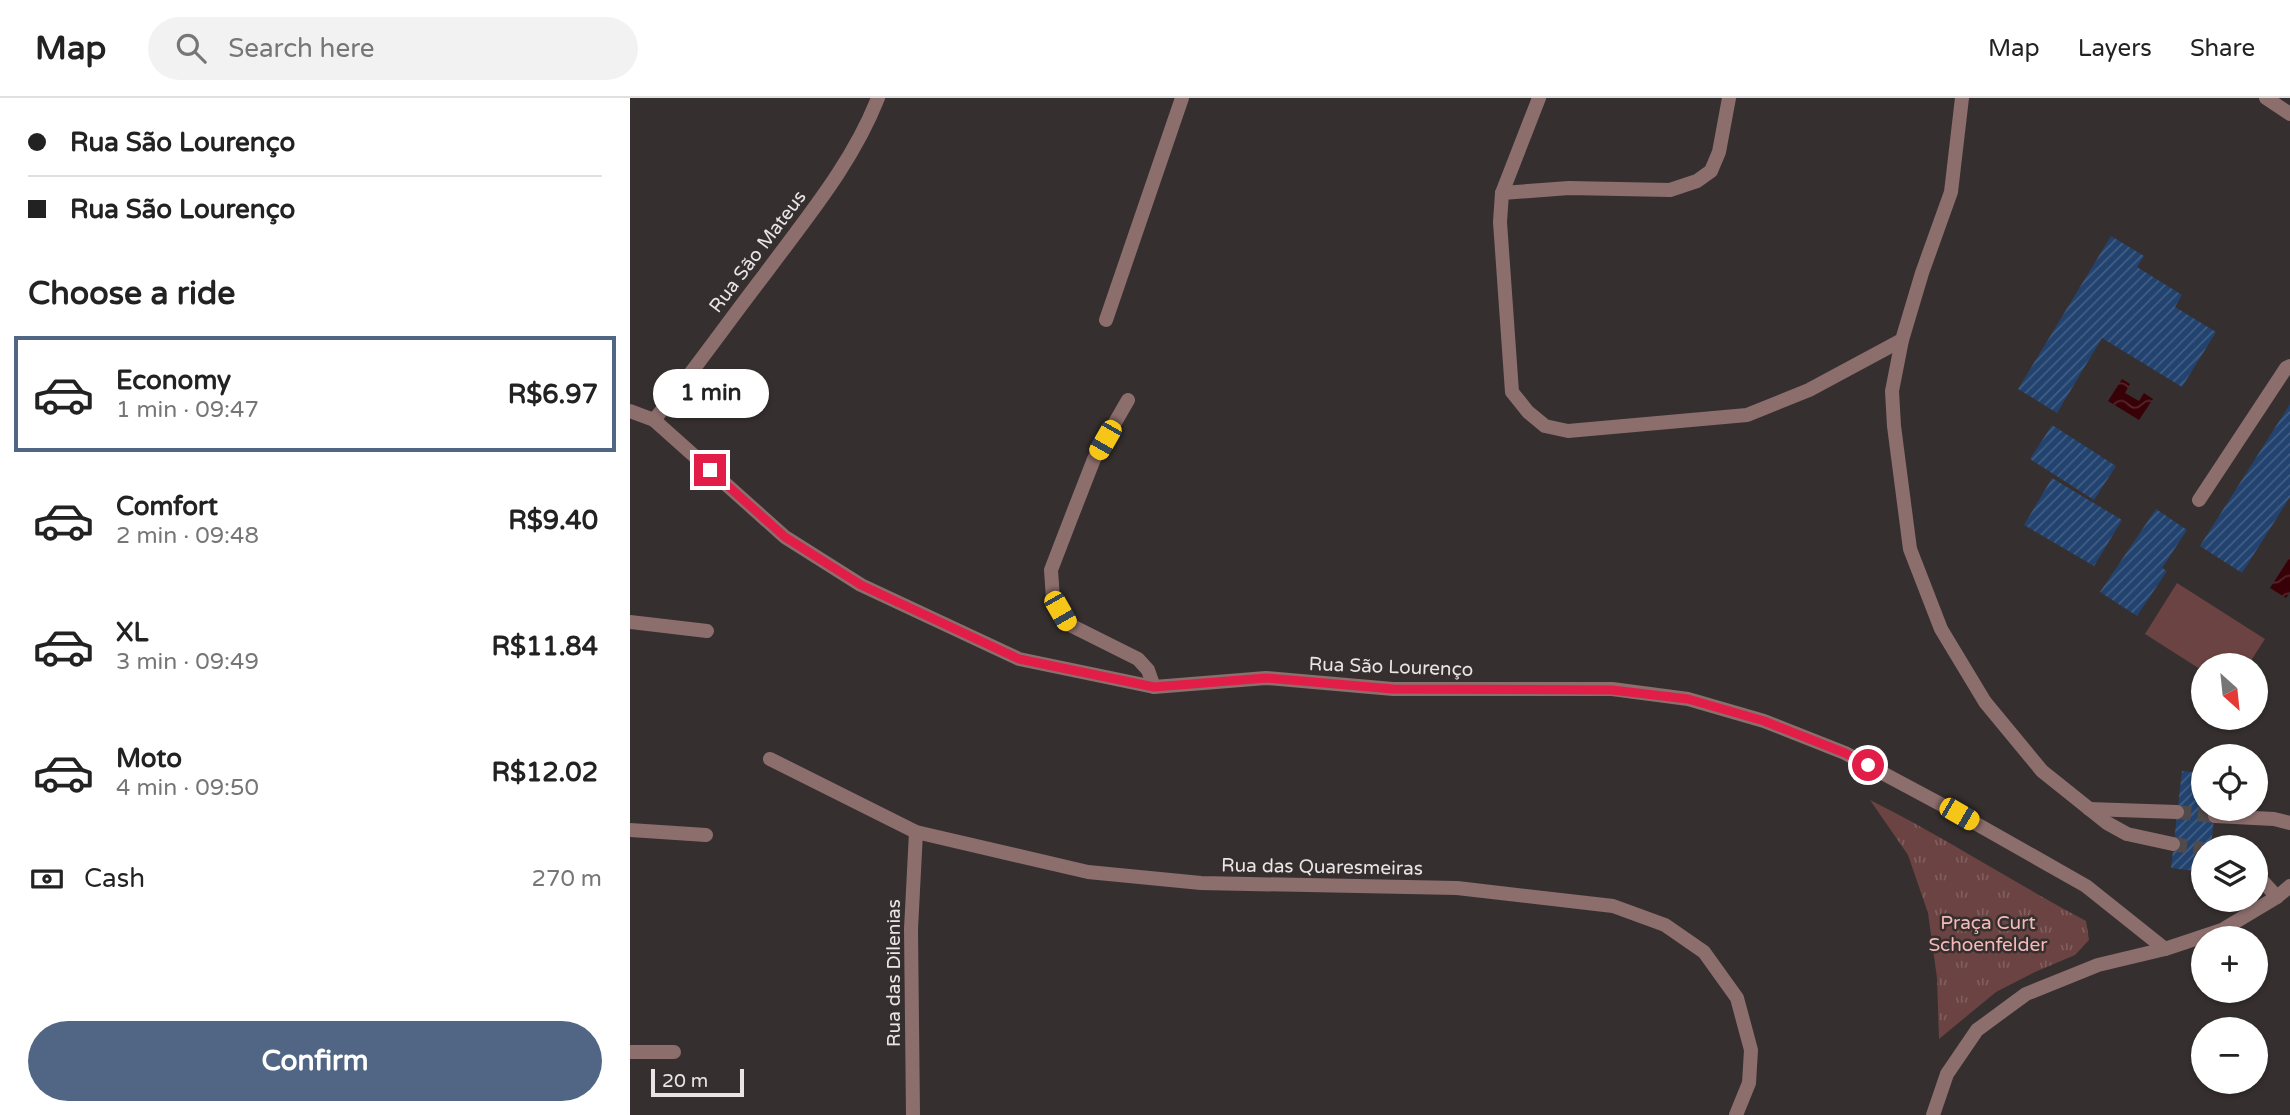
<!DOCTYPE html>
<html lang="en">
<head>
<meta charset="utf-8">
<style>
  body { margin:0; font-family:"Varela Round",sans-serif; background:#f2f2f2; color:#222; height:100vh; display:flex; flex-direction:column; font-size:26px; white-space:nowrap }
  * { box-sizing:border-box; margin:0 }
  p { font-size:23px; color:#767676 }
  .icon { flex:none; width:38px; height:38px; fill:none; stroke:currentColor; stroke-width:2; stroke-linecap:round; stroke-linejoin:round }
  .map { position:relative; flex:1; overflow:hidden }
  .sheet { display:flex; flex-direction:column; background:#fff; width:630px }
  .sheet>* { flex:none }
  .top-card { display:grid; align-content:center; height:154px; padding:0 28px; background:#fff }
  .needle { width:46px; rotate:153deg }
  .controls { position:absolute; left:1561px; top:555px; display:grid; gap:14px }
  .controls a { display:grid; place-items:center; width:77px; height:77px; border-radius:50%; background:#fff; box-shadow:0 2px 5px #0004; font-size:35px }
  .scale { position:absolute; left:21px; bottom:18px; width:93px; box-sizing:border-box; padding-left:7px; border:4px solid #eae5e5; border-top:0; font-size:19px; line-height:24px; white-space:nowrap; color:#eae5e5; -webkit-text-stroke:5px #362f2f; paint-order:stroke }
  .end { position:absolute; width:32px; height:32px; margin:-16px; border:9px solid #e11d48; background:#fff; box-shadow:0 0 0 4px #fff }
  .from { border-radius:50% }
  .bubble { position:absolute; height:49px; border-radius:24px; background:#fff; box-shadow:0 2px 5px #0004; font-size:23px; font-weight:800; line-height:49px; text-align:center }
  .car { position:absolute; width:21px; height:42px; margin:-21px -10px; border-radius:9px; box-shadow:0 0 5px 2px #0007; background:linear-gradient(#f5c518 24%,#345 0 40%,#f5c518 0 76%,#345 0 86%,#f5c518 0) }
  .top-card b { display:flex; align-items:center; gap:24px; height:66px; font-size:26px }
  .top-card b+b { border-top:2px solid #e0e0e0 }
  .top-card i { width:18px; height:18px; background:#222 }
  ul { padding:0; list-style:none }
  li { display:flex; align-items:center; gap:21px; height:116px; margin:0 14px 10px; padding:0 14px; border:4px solid transparent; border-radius:0px }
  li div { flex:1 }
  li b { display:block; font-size:26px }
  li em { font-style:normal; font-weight:800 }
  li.current { border-color:#506684 }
  li>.icon { width:63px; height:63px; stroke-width:1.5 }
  h2 { padding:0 28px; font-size:32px; line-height:84px }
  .pay { display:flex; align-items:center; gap:18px; height:77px; padding:0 28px; font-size:26px }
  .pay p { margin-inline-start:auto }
  .primary-button { display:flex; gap:14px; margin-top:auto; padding:14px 28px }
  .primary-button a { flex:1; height:80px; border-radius:42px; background:#506684; color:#fff; font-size:28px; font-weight:800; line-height:80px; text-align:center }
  header { display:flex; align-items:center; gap:42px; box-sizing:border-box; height:98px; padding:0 35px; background:#fff; border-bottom:2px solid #e0e0e0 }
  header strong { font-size:33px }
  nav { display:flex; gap:38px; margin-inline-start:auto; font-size:24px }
  .search { width:490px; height:63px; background:#f2f2f2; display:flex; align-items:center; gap:18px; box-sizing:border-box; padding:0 24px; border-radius:38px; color:#767676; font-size:26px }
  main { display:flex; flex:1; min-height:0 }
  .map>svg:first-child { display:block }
</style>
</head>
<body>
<header>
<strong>Map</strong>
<div class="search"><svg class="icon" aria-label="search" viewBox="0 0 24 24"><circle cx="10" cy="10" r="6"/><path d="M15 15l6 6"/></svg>Search here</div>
<nav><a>Map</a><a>Layers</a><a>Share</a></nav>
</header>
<main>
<section class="sheet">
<div class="top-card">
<b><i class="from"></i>Rua São Lourenço</b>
<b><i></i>Rua São Lourenço</b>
</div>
<h2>Choose a ride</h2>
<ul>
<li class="current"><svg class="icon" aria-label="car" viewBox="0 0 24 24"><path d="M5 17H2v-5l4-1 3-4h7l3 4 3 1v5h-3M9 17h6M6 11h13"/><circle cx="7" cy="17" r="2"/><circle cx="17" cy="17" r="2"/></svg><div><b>Economy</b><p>1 min · 09:47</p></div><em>R$6.97</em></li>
<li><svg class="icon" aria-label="car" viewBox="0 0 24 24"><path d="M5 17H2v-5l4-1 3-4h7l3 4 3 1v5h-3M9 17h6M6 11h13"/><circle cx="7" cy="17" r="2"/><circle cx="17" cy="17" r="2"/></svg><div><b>Comfort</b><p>2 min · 09:48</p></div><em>R$9.40</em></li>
<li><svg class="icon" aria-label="car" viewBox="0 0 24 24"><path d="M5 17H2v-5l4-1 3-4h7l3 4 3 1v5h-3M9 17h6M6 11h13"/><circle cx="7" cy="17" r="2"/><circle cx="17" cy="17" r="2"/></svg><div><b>XL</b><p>3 min · 09:49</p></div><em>R$11.84</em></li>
<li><svg class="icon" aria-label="car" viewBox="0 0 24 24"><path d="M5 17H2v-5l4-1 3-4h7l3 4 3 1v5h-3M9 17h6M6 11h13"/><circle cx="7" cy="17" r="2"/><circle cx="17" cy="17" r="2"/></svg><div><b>Moto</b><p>4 min · 09:50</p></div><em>R$12.02</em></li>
</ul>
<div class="pay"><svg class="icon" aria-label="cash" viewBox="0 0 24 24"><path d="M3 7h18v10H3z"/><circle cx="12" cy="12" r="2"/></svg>Cash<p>270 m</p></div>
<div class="primary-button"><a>Confirm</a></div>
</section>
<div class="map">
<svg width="1660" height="1017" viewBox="0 0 1660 1017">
  <defs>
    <pattern id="park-tufts" width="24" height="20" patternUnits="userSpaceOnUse" patternTransform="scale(1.75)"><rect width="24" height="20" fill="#6a4342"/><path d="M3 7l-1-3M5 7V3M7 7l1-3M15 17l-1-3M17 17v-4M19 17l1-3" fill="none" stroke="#7f5e5d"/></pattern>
    <pattern id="water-waves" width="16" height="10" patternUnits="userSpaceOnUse" patternTransform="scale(1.75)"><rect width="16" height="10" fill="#380108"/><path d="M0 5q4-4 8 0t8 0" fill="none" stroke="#55262c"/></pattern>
    <pattern id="building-hatch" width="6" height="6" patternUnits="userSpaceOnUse" patternTransform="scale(1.75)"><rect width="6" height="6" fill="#22436f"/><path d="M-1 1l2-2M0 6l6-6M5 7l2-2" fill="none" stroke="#425e83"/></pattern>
  </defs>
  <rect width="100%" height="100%" fill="#362f2f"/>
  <path fill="url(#park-tufts)" d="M1240,702C1314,739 1383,784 1456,823L1459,842L1445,857L1405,874L1366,894L1309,941L1307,880L1298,815L1278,757Z"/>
  <polygon fill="#6a4342" points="1547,485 1635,541 1618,567 1573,567 1573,573 1515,536"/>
  <g fill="url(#water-waves)">
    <polygon points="1492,281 1500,286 1495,295 1509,303 1514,295 1523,301 1509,322 1478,303"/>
    <polygon points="1660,459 1660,494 1656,500 1640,490"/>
  </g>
  <g fill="url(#building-hatch)">
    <polygon points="1481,138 1514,158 1507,169 1552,197 1545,209 1586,234 1552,289 1472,240 1427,315 1388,291"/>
    <polygon points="1660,306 1660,399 1612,475 1570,448"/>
    <polygon points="1422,327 1486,368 1464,402 1400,361"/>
    <polygon points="1422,380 1492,422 1464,468 1394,427"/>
    <polygon points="1526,411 1557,432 1532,470 1537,473 1507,518 1470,494"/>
    <polygon points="1552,673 1573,675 1573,710 1585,710 1581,749 1573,749 1573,774 1541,770"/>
  </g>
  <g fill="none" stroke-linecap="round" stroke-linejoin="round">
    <g stroke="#514a4a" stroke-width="14" stroke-dasharray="14 7" stroke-linecap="butt">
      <polyline points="1547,714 1585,718"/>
      <polyline points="1543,746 1573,751"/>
    </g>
    <polyline stroke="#8c6e6d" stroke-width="14" points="498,302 464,361 441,420 421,472 423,501 438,526 508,561 518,572 524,589"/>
    <g stroke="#8c6e6d" stroke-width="14">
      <polyline points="909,0 872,95 870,124 882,294 898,314 915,328 938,333 1117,317 1179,292 1272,242"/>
      <polyline points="1332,0 1321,94 1292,175 1272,242 1262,293 1264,328 1280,451 1311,531 1355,604 1412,673 1477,725 1497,736 1543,746"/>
      <polyline points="1636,0 1660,16"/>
      <polyline points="872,95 939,90 1040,92 1067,83 1081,73 1089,54 1099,0"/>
      <polyline points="476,222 552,0"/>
      <path d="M24,322C63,274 98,224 135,176C177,119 222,66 248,0"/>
      <polyline points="1569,402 1656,270 1660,268"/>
      <polyline points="0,524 77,533"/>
      <polyline points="140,661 286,734 458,774 571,785 827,790 983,808 1035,827 1074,854 1107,900 1121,952 1119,985 1106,1017"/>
      <polyline points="1459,711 1547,714"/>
      <polyline points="1585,718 1644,721 1660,725"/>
      <polyline points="0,732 76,737"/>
      <polyline points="1626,776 1647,799"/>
      <polyline points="0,954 44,954"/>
      <polyline points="283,1017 281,831 286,734"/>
    </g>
    <g stroke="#8c6e6d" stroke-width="14">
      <polyline points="0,313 24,322 155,439 231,487 389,561 524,589 636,580 763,591 982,591 1058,601 1134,623 1215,655 1329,716 1456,788 1535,851"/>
      <polyline points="1303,1017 1317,976 1347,932 1396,896 1468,867 1535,851 1592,832 1647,799 1660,788"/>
    </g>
  </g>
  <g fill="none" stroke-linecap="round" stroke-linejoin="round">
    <polyline stroke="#e11d48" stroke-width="9" points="80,372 155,439 231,487 389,561 524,589 636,580 763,591 982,592 1058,601 1134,623 1215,655 1238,667"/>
  </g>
  <g text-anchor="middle" stroke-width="5" stroke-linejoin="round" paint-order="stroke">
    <g font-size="19" fill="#eae5e5" stroke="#362f2f">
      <text transform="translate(127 153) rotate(-53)" y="7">Rua São Mateus</text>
      <text transform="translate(761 568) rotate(2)" y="7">Rua São Lourenço</text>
      <text transform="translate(692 768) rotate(1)" y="7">Rua das Quaresmeiras</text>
      <text transform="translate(263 875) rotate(-90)" y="7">Rua das Dilenias</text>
    </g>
    <g font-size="19" fill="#f5bab8" stroke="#362f2f">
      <text x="1358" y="831">Praça Curt<tspan x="1358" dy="22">Schoenfelder</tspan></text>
    </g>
  </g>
</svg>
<div class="controls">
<a><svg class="needle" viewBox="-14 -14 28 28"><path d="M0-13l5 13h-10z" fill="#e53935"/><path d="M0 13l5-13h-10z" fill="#767676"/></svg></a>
<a><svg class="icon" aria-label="locate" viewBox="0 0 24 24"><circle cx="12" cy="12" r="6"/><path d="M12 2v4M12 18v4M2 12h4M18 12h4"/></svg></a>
<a><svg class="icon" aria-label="layers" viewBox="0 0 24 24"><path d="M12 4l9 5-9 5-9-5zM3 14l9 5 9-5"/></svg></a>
<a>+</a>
<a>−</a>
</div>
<div class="scale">20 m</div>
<i class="end from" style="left:1238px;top:667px"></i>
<i class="end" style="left:80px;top:372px"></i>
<div class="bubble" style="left:23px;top:271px;width:116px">1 min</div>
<i class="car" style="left:475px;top:342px;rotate:210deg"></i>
<i class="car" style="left:430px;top:513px;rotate:150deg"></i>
<i class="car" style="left:1329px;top:716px;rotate:120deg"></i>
</div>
</main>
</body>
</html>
